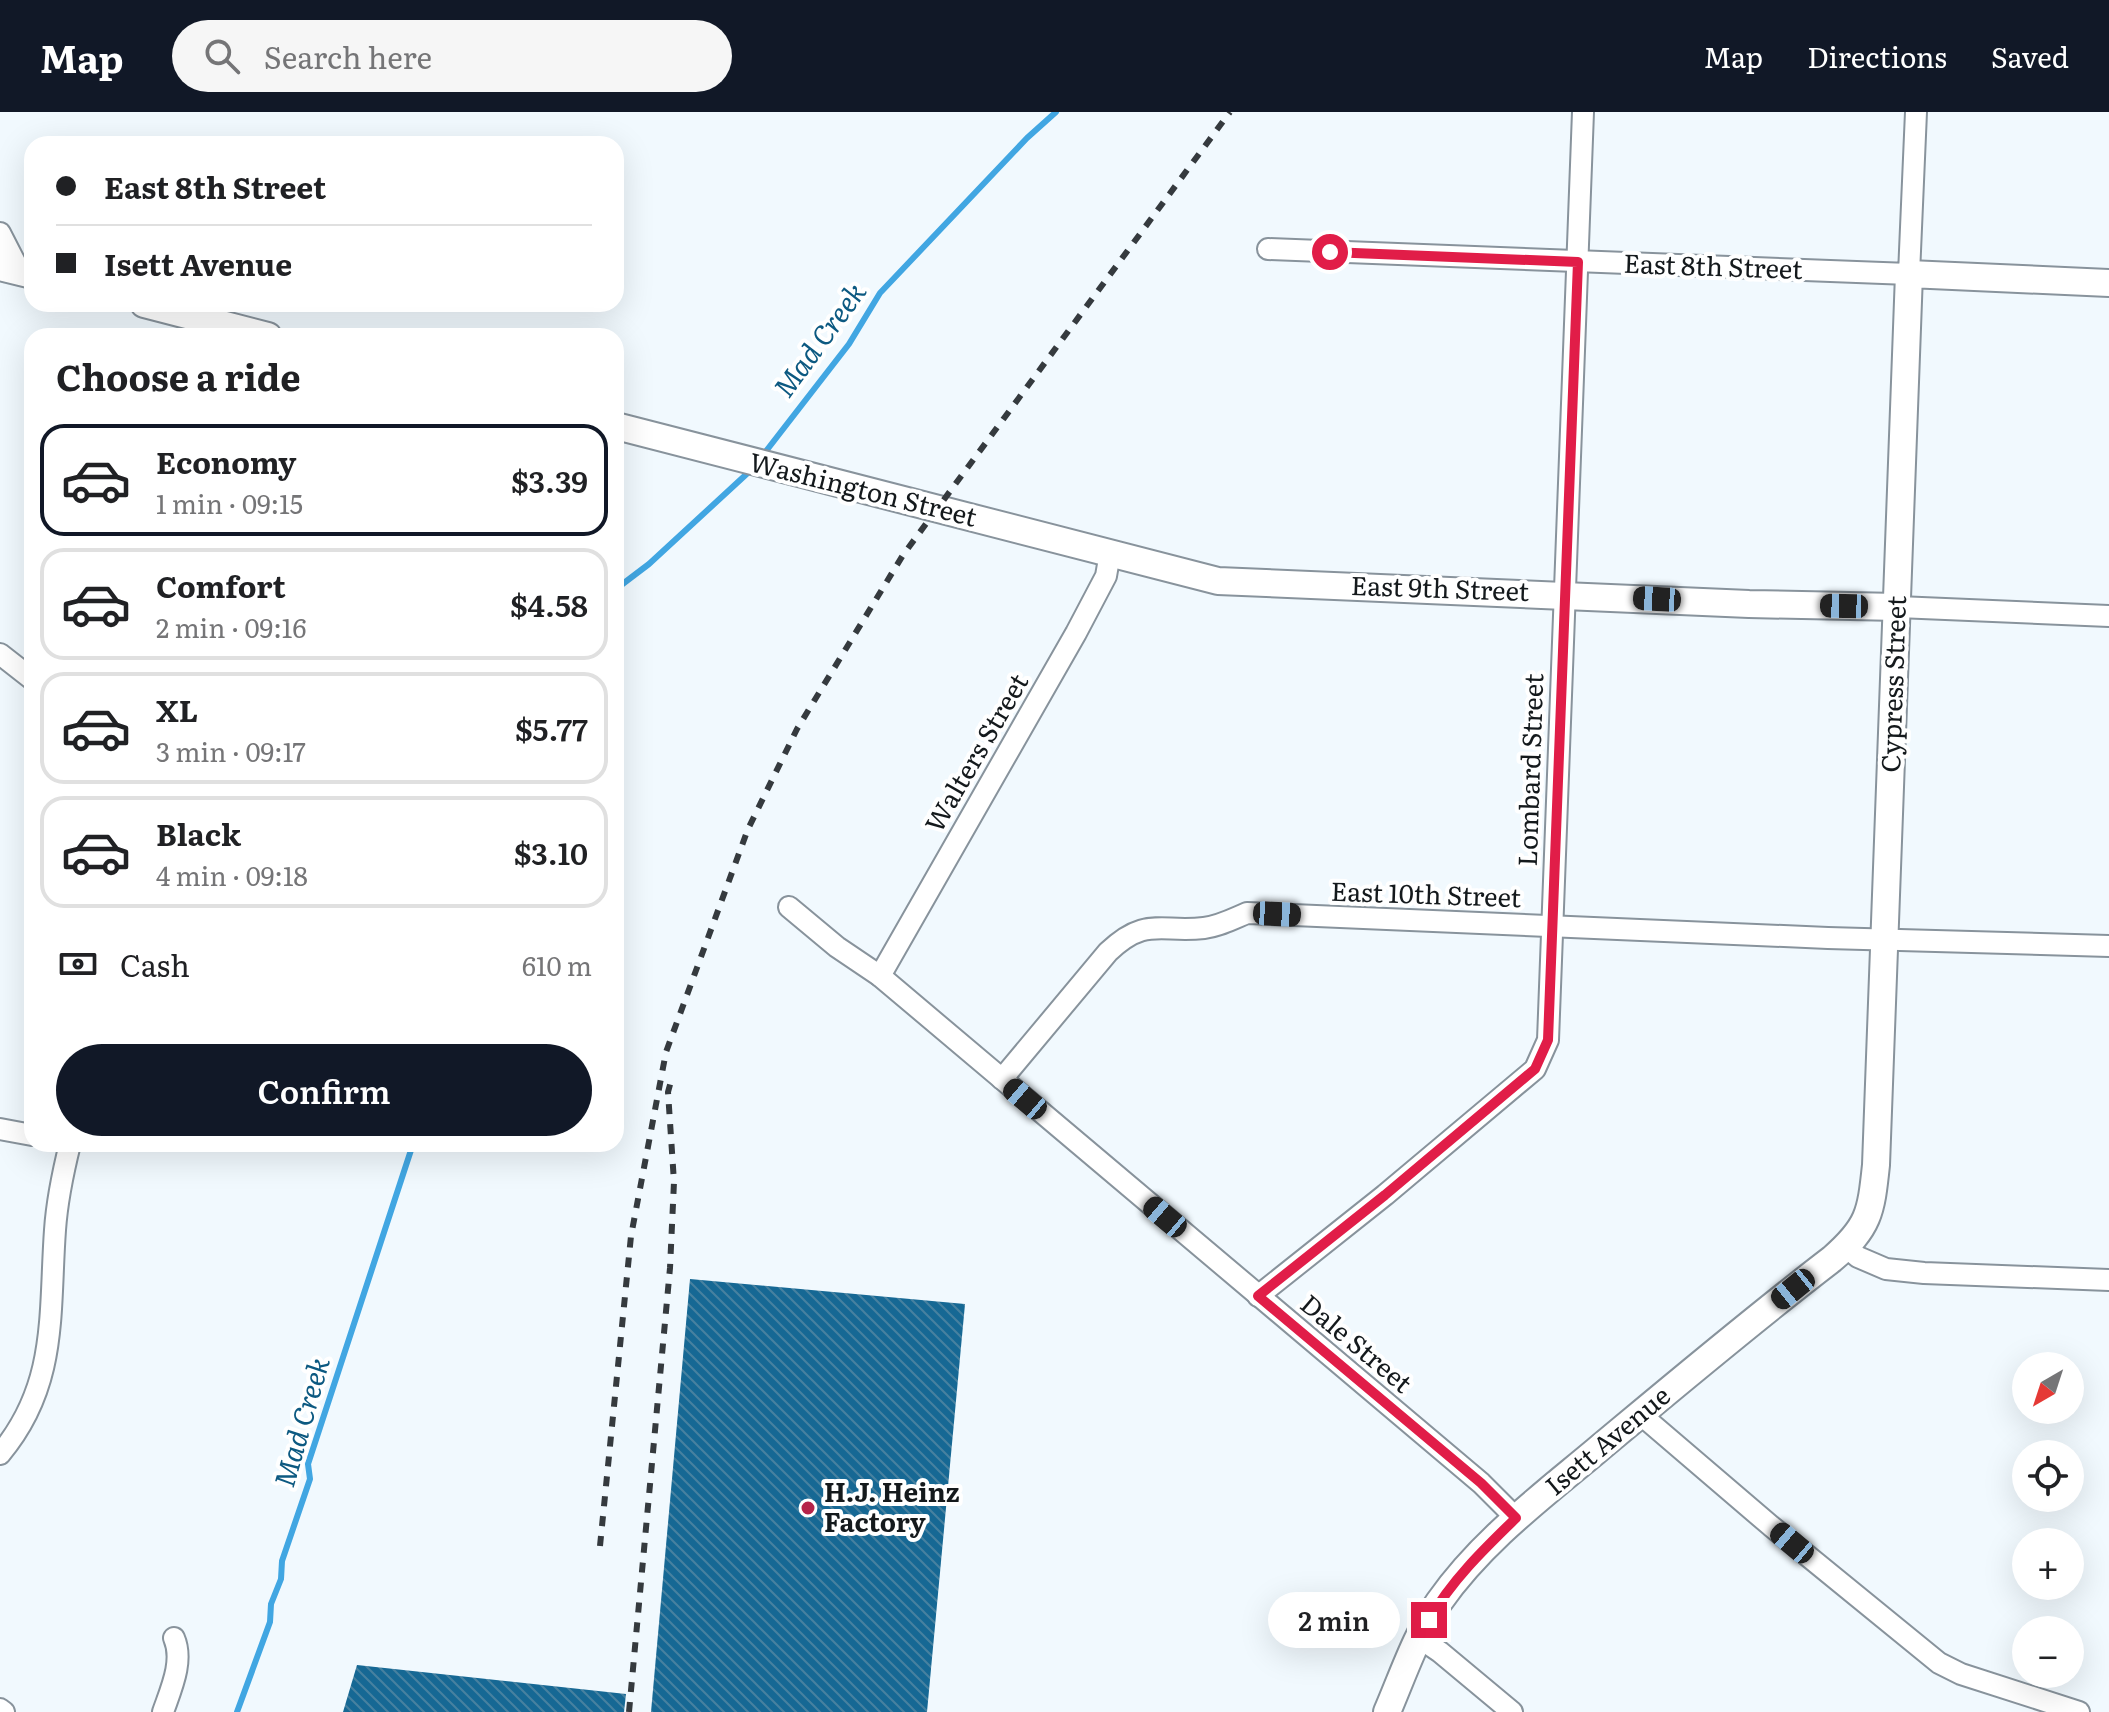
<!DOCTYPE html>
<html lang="en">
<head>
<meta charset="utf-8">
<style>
  body { margin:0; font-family:Literata,serif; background:#f6f6f6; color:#202124; height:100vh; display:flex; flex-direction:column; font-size:30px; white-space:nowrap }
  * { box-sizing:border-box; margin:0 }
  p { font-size:26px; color:#757577 }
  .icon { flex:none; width:44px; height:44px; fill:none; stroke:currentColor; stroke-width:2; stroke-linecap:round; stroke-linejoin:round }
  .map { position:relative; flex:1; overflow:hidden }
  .drawer { position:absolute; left:24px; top:216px; width:600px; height:824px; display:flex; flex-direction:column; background:#fff; border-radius:24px; box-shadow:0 8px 32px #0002 }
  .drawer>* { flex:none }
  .hud { position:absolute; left:24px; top:24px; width:600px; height:176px; border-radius:24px; box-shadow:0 8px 32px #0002; display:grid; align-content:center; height:176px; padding:0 32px; background:#fff }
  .needle { width:52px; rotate:219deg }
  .buttons { position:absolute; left:2012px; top:1240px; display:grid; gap:16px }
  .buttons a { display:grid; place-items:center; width:72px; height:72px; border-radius:50%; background:#fff; box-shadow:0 8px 32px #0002; font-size:40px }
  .end { position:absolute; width:36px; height:36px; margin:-18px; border:10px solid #e11d48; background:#fff; box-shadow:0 0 0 4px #fff }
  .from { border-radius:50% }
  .bubble { position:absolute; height:56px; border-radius:28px; background:#fff; box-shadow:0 8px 32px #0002; font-size:26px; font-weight:600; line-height:56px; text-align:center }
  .car { position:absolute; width:24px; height:48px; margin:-24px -12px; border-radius:10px; box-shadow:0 0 6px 2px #0007; background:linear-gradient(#222 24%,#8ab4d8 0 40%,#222 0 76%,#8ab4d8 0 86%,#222 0) }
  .hud b { display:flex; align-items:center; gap:28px; height:76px; font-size:30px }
  .hud b+b { border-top:2px solid #e0e0e0 }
  .hud i { width:20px; height:20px; background:#202124 }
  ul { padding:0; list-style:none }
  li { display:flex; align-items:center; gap:24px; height:112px; margin:0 16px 12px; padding:0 16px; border:4px solid #e0e0e0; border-radius:24px }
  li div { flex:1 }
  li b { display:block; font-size:30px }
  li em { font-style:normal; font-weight:600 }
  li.current { border-color:#111827 }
  li>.icon { width:72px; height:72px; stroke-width:1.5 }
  h2 { padding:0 32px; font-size:36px; line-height:96px }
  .pay { display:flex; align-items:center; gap:20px; height:88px; padding:0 32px; font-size:30px }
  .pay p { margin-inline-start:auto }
  .button { display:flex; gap:16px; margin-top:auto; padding:16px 32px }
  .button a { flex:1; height:92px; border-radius:48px; background:#111827; color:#fff; font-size:32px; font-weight:600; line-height:92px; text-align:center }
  header { display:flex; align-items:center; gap:48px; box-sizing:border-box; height:112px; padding:0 40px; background:#111827; color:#fff }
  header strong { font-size:38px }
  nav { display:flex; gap:44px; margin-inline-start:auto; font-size:28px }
  .search { width:560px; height:72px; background:#f6f6f6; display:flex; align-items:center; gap:20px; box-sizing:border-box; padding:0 28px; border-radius:44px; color:#757577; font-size:30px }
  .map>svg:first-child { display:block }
</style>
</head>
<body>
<header>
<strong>Map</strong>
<div class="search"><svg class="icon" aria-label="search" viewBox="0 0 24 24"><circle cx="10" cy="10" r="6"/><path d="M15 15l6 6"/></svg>Search here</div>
<nav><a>Map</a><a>Directions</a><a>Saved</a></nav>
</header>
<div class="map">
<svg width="2109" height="1600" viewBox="0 0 2109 1600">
  <defs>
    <pattern id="building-back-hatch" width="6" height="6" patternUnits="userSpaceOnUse" patternTransform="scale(2)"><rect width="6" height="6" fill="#166894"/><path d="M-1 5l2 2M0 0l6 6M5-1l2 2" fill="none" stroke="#4781a0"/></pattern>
  </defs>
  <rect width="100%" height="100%" fill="#f1f9fe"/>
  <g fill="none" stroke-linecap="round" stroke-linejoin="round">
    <g stroke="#41a6e2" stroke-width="6">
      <polyline points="763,343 849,232 880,181 1027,26 1056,0"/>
      <polyline points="616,477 649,452 751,358"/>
      <polyline points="237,1600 270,1510 271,1492 281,1467 282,1449 310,1367 308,1352 413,1032"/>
    </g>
  </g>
  <g fill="url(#building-back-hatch)">
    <polygon points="690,1167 965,1192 927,1600 651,1600"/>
    <polygon points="357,1553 626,1582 624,1600 343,1600"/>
  </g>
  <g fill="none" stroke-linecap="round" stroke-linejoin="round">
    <g stroke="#88939c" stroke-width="24">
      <g id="minor">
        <polyline points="0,121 20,160"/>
        <polyline points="1268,137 1909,162 1916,0"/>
        <polyline points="1898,495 2109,504"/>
        <polyline points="0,542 32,567"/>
        <polyline points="789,795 837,835 880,864 1481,1371 1516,1406"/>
        <polyline points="880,864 1076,521 1106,464 1110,441"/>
        <path d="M1002,967L1108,840C1146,804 1160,821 1204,816C1220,814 1233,807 1247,801L1828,826L2109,834"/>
        <polyline points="0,1017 32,1023"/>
        <polyline points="1846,1135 1858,1145 1886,1157 1924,1161 2109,1168"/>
        <polyline points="1258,1184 1385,1083 1535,957 1548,928 1583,0"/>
        <polyline points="1640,1302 1771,1414 1939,1551 1961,1562 2079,1600"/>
        <path d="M0,1342C58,1273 49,1202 55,1118C57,1089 63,1060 70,1032"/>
        <polyline points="1418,1525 1440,1540 1512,1600"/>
        <polyline points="0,1597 4,1600"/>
        <path d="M163,1600C171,1577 184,1549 174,1526"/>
      </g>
    </g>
    <g stroke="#88939c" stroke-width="30">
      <g id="major">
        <polyline points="0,155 32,163"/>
        <polyline points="144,192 268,224"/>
        <polyline points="616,314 1218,469 1749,492 1898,495"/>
        <path d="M1387,1600C1403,1563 1416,1523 1439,1490C1481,1430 1541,1385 1596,1339C1674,1274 1751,1209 1832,1147C1869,1115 1871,1101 1876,1053L1909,162L2109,171"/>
      </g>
    </g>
    <use href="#minor" stroke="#fff" stroke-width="20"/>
    <use href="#major" stroke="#fff" stroke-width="26"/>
    <g stroke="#353a3e" stroke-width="6" stroke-dasharray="10 10" stroke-linecap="butt">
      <polyline points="600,1434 631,1124 666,940 748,717 797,617 903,443 1230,0"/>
      <polyline points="629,1600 670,1156 674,1070 668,980 671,969"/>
    </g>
  </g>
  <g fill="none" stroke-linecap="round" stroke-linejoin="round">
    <path stroke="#e11d48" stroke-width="10" d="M1330,140L1578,150L1548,928L1535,957L1385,1083L1258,1184L1481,1371L1516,1406C1484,1437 1451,1469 1429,1508"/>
  </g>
  <circle fill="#b52349" stroke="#fff" stroke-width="3" cx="808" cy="1396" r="8"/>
  <g text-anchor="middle" stroke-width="8" stroke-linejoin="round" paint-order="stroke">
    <g font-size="26" fill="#14191c" stroke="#fff">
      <text transform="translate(1713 155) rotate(2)" y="9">East 8th Street</text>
      <text transform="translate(863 378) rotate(14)" y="9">Washington Street</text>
      <text transform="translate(1440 477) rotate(2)" y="9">East 9th Street</text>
      <text transform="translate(1894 572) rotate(-88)" y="9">Cypress Street</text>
      <text transform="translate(977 641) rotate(-60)" y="9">Walters Street</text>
      <text transform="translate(1531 658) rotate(-88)" y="9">Lombard Street</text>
      <text transform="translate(1426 783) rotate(2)" y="9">East 10th Street</text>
      <text transform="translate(1356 1232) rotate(40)" y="9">Dale Street</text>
      <text transform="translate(1608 1329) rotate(-40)" y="9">Isett Avenue</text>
    </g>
    <g font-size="26" font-weight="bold" fill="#14191c" stroke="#fff" text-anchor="start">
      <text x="824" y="1390">H.J. Heinz<tspan x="824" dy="30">Factory</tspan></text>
    </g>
    <g font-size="28" font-style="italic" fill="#0c5981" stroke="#fff">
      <text transform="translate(820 228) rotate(-54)" y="10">Mad Creek</text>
      <text transform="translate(302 1310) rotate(-74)" y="10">Mad Creek</text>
    </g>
  </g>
</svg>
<div class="buttons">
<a><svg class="needle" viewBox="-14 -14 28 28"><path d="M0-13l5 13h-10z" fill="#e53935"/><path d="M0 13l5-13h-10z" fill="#757577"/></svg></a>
<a><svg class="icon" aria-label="locate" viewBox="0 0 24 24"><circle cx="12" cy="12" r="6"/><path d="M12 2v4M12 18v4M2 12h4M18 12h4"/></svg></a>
<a>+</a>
<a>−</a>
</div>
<i class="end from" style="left:1330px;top:140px"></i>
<i class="end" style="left:1429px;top:1508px"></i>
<div class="bubble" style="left:1268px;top:1480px;width:132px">2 min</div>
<i class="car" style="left:1657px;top:487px;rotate:273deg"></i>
<i class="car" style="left:1844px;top:494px;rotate:271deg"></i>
<i class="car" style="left:1277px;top:802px;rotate:93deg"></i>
<i class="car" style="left:1025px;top:987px;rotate:310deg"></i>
<i class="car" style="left:1165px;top:1105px;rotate:310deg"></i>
<i class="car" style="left:1793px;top:1177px;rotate:231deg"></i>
<i class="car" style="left:1792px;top:1431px;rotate:310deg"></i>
<div class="hud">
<b><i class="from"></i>East 8th Street</b>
<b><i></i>Isett Avenue</b>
</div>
<section class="drawer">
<h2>Choose a ride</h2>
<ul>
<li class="current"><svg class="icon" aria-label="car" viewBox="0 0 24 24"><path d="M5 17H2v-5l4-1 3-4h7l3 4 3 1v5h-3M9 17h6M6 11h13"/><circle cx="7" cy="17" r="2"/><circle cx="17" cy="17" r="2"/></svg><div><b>Economy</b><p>1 min · 09:15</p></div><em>$3.39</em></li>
<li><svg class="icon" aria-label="car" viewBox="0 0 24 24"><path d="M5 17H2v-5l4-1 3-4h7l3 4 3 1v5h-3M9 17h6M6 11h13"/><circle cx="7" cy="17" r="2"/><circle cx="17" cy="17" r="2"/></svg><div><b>Comfort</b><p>2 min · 09:16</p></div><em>$4.58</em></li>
<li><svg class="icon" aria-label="car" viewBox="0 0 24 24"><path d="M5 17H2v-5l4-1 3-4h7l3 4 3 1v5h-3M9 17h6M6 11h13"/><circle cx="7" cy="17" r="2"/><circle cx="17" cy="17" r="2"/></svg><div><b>XL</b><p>3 min · 09:17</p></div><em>$5.77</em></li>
<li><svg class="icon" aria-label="car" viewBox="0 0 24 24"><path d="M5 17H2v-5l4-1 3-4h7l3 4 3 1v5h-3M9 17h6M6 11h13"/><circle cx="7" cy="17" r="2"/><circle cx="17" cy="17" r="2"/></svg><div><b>Black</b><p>4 min · 09:18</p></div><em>$3.10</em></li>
</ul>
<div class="pay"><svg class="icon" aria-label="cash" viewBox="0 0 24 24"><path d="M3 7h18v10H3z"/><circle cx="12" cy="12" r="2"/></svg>Cash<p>610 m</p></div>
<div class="button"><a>Confirm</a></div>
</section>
</div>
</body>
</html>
